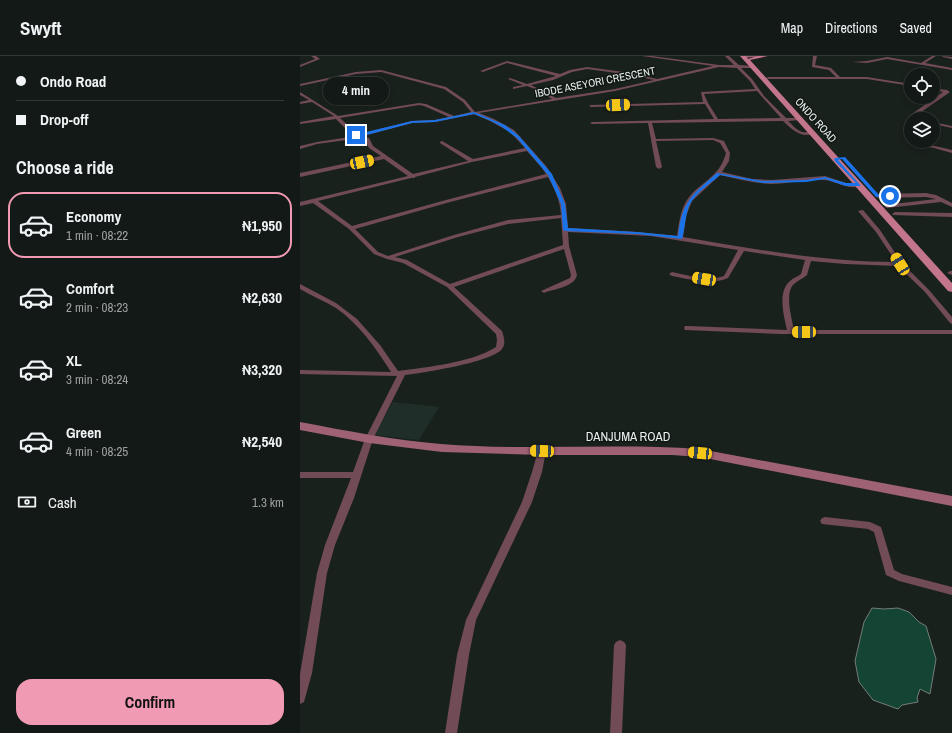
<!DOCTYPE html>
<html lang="en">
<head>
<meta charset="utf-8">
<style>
  body { margin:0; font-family:"Archivo Narrow",sans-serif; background:#202623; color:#f1f3f6; height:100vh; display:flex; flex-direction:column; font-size:15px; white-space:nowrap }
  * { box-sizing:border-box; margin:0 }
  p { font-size:13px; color:#9da0a1 }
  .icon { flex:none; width:22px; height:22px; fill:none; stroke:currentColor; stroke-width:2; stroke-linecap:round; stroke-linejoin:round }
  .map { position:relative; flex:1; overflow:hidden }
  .panel { display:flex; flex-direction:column; background:#131916; width:300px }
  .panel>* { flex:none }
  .hud { display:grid; align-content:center; height:88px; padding:0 16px; background:#131916 }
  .tools { position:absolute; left:604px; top:12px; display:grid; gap:8px }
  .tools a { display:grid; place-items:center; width:36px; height:36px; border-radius:50%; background:#131916; box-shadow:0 2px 6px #0003,0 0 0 1px #323835; font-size:20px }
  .end { position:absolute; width:18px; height:18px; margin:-9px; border:5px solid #1a73e8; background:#fff; box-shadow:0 0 0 2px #fff }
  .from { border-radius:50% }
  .bubble { position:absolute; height:28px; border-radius:14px; background:#131916; box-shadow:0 2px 6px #0003,0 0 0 1px #323835; font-size:13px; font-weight:700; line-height:28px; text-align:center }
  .car { position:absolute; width:12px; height:24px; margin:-12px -6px; border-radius:5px; box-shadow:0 0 3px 1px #0007; background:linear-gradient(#f5c518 24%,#345 0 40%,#f5c518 0 76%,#345 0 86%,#f5c518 0) }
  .hud b { display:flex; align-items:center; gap:14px; height:38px; font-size:15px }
  .hud b+b { border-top:1px solid #323835 }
  .hud i { width:10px; height:10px; background:#f1f3f6 }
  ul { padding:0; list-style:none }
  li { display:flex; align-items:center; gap:12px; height:66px; margin:0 8px 6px; padding:0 8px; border:2px solid transparent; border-radius:16px }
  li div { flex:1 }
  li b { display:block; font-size:15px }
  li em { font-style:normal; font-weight:700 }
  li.active { border-color:#f19ab3 }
  li>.icon { width:36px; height:36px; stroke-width:1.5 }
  h2 { padding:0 16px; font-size:18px; line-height:48px }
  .pay { display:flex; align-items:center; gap:10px; height:44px; padding:0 16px; font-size:15px }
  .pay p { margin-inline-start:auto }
  .primary-button { display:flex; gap:8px; margin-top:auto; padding:8px 16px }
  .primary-button a { flex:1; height:46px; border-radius:16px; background:#f19ab3; color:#111; font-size:16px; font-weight:700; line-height:46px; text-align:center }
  header { display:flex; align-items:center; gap:24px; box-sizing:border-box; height:56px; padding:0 20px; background:#131916; border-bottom:1px solid #323835 }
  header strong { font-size:19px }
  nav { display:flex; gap:22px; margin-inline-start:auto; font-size:14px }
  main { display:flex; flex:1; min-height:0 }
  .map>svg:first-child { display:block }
</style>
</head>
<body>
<header>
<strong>Swyft</strong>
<nav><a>Map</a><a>Directions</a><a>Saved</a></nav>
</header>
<main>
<section class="panel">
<div class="hud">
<b><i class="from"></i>Ondo Road</b>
<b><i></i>Drop-off</b>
</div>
<h2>Choose a ride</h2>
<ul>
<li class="active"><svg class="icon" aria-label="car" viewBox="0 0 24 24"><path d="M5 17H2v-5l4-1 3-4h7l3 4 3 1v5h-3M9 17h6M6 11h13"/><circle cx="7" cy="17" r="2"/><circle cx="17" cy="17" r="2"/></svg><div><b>Economy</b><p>1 min · 08:22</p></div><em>₦1,950</em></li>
<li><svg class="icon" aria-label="car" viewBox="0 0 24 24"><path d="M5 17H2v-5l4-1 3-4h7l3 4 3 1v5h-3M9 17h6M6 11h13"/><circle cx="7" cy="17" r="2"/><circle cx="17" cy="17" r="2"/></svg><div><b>Comfort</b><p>2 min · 08:23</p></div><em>₦2,630</em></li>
<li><svg class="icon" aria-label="car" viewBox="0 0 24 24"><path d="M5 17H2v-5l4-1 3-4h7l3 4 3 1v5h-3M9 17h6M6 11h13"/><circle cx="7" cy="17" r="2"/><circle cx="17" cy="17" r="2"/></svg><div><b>XL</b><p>3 min · 08:24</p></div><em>₦3,320</em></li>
<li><svg class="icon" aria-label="car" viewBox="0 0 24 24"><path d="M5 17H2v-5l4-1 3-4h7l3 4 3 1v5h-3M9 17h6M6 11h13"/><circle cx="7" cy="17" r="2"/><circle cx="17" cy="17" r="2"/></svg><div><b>Green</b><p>4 min · 08:25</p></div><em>₦2,540</em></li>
</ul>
<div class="pay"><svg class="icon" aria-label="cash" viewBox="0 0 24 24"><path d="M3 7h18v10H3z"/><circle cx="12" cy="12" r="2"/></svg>Cash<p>1.3 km</p></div>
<div class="primary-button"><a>Confirm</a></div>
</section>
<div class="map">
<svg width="652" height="677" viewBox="0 0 652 677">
  <rect width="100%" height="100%" fill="#19211d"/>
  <polygon fill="#1f2e28" points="93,346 139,351 119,384 74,379"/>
  <polygon fill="#134434" stroke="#737d78" points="572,552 584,553 598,552 609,556 619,566 626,570 636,603 630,638 620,633 617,642 618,646 602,649 598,653 573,644 559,626 555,605 564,566"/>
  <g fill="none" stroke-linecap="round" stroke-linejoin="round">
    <g fill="#714b55" fill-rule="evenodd">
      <polygon points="11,0 16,0 20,3 0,11 0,9 15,3"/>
      <path d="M342,0H352L419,9H434L425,0H429L439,9L453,10L452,12H441L452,23L464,40L486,62H502V63L500,64L488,65C492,68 496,74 502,76C506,77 511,75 515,77C502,83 492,74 483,65L352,67L356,83L413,82L424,85L430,97L429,105L422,116L452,123L472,124L525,120L546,127H559L562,129C550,136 535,124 523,124C506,123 489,128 471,128C453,127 437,123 420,119L392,145L386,160L383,181C454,193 524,206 596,206L576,176L558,155L563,154L580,174L602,207L629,234L652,261V268L650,267L625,236L598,210L545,208L511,205L507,219C503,223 498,224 494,228C484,237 492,263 494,274H652V278H480L385,274L384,272L385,270H388L487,274C484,260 477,236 490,225C493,222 497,221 501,218L505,204L444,195L428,222C410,230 390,223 372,220L369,218L372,216C388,219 408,226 424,220L438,194L351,180L268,176L269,190L277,219C275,230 256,233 246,236L244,237L241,235L270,222L271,219L264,193L154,231L202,275C204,281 206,288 202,293C192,306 123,317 105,319L73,383L54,442L35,489L27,517L12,617L4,646L0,648V618L17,517L25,489L51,422H0V416H53L65,383L97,320L0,318V314L91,316C76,292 59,268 36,252C24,245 12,240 0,233V228L36,247L57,263L80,289L98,315C127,311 171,307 196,291L197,284L196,278L147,231L103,207L87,203L74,198L49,173L13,147L0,150V146L108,120L84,103L0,121V117L81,100L69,92L65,84L61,82L17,88L0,93V90L17,86L56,80L51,78L36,63L0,68V66L34,60L12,46L0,48V46L9,44L0,39V36L38,60L119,47L126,48L154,60L171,56L163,46L144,33L81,16L56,18L0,30V28L56,16L81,14L146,31L165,44L175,56L252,43L235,33L227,30L213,33V31L223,29L208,23L210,22L227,28L256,20L207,7L183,16L180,15L207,5L260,18L270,14L287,11L331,17L357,23L413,10ZM419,11L437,12L450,25L455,33L401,36L403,46L291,49L289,50L291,51L405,48L414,63L292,66L290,67L292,68L348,67L356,111L359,113L362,111L356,85L413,84L420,87L426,97C419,123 400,125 387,144C380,155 379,168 377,180L337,176L268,172L266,148L260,132L246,110L214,74L194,63L179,57L315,35ZM287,13L331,19L354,24L315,33L256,42L231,29L253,24L272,16ZM457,35L481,62L418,63L408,47L404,38ZM119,49L124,50L149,61L135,64L112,65L60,78L55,76L40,62ZM174,58L190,65L210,76L225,92L173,103L142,85L140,86V87L168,105L113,118L73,90L69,82L63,80L112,67L135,66ZM227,95L242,112L246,118L146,144L52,170L18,145L111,122H115V121L172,106ZM248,121C255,133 260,144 261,159L208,164L154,179L88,200L78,196L55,173L150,146ZM261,162L263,189L150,228L107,204L95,201L158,181L208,168Z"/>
      <polygon points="513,0 517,0 515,9 531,12 540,21 567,21 611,28 611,30 567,23 468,23 466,22 468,21 536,21 529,14 512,11"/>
      <polygon points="632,0 636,0 625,7 652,12 652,14 587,3 567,7 552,6 567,5 587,1 621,7"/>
      <polygon points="642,0 652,1 652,3 643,1"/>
      <polygon points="633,32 647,34 650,36 611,63 611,74 609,74 607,64 609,60 643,36 633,34"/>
      <polygon points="633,66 652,70 652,72 633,68"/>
      <polygon points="612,85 616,85 616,87 635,90 652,94 652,97 634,92 612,89"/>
      <polygon points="626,137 636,139 652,147 652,151 641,146 587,152 585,151 585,149 636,143 626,141 578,142 575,140 578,138"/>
      <polygon points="595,156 652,157 652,161 593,159 592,158"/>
      <polygon points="650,215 652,215 652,219 647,217"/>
      <polygon points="242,392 245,393 246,395 242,416 232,446 176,564 169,599 157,677 145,677 157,599 166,564 222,446 232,416 238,395 239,393"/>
      <polygon points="525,461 570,466 581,471 594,514 602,518 652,531 652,539 599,525 586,519 574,476 568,473 522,468 520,465 522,462"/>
      <polygon points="320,584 324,586 326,589 322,677 310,677 314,589 316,586"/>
    </g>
    <g fill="#9f6274" fill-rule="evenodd">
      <polygon points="442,0 462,0 444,2"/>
      <path d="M0,366C47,375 94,384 141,388C227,395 314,387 400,393L652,440V450L400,401L372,399H242L142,396L69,387L0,374Z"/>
    </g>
    <polygon fill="#c3758b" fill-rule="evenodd" points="440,0 446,0 448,3 457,0 468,0 450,4 652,227 652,236 648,235"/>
  </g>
  <path fill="#1a73e8" d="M174,56L205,69L219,80L252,118L265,148L268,172L337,176L378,180C382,145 392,139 417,117L463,125L506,124L525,121L546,127H556L534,104L535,102L545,101L579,139L593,140L576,141L542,103L538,104L561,130H546L525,123L506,126L463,127L420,119C410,128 395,137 389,150C385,161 385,173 382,183L337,178L265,175L263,174L261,148L248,119L217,82L202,71L191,65L174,58L135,66L112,67L59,81L54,79L112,65L135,64Z"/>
  <g text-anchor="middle" stroke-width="3" stroke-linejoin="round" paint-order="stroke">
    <g font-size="11" fill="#e9efed" stroke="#101814">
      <text transform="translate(295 26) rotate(-11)" y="4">IBODE ASEYORI CRESCENT</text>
      <text transform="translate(516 64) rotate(48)" y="4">ONDO ROAD</text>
    </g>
    <g font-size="13" fill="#e9efed" stroke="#101814">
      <text x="328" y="385">DANJUMA ROAD</text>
    </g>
  </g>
</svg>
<div class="tools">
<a><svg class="icon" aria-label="locate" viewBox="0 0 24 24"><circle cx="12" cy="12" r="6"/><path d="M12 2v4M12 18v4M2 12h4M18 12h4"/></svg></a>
<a><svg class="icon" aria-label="layers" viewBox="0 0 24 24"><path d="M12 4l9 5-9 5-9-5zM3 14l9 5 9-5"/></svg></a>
</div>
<i class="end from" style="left:590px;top:140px"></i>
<i class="end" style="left:56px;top:79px"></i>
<div class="bubble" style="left:23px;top:21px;width:66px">4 min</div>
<i class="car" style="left:318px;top:49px;rotate:87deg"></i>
<i class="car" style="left:62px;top:106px;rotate:78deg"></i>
<i class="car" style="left:600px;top:208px;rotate:328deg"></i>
<i class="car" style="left:404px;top:223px;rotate:280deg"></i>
<i class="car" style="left:504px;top:276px;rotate:270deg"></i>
<i class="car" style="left:242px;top:395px;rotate:272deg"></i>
<i class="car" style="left:400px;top:397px;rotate:275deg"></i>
</div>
</main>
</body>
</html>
